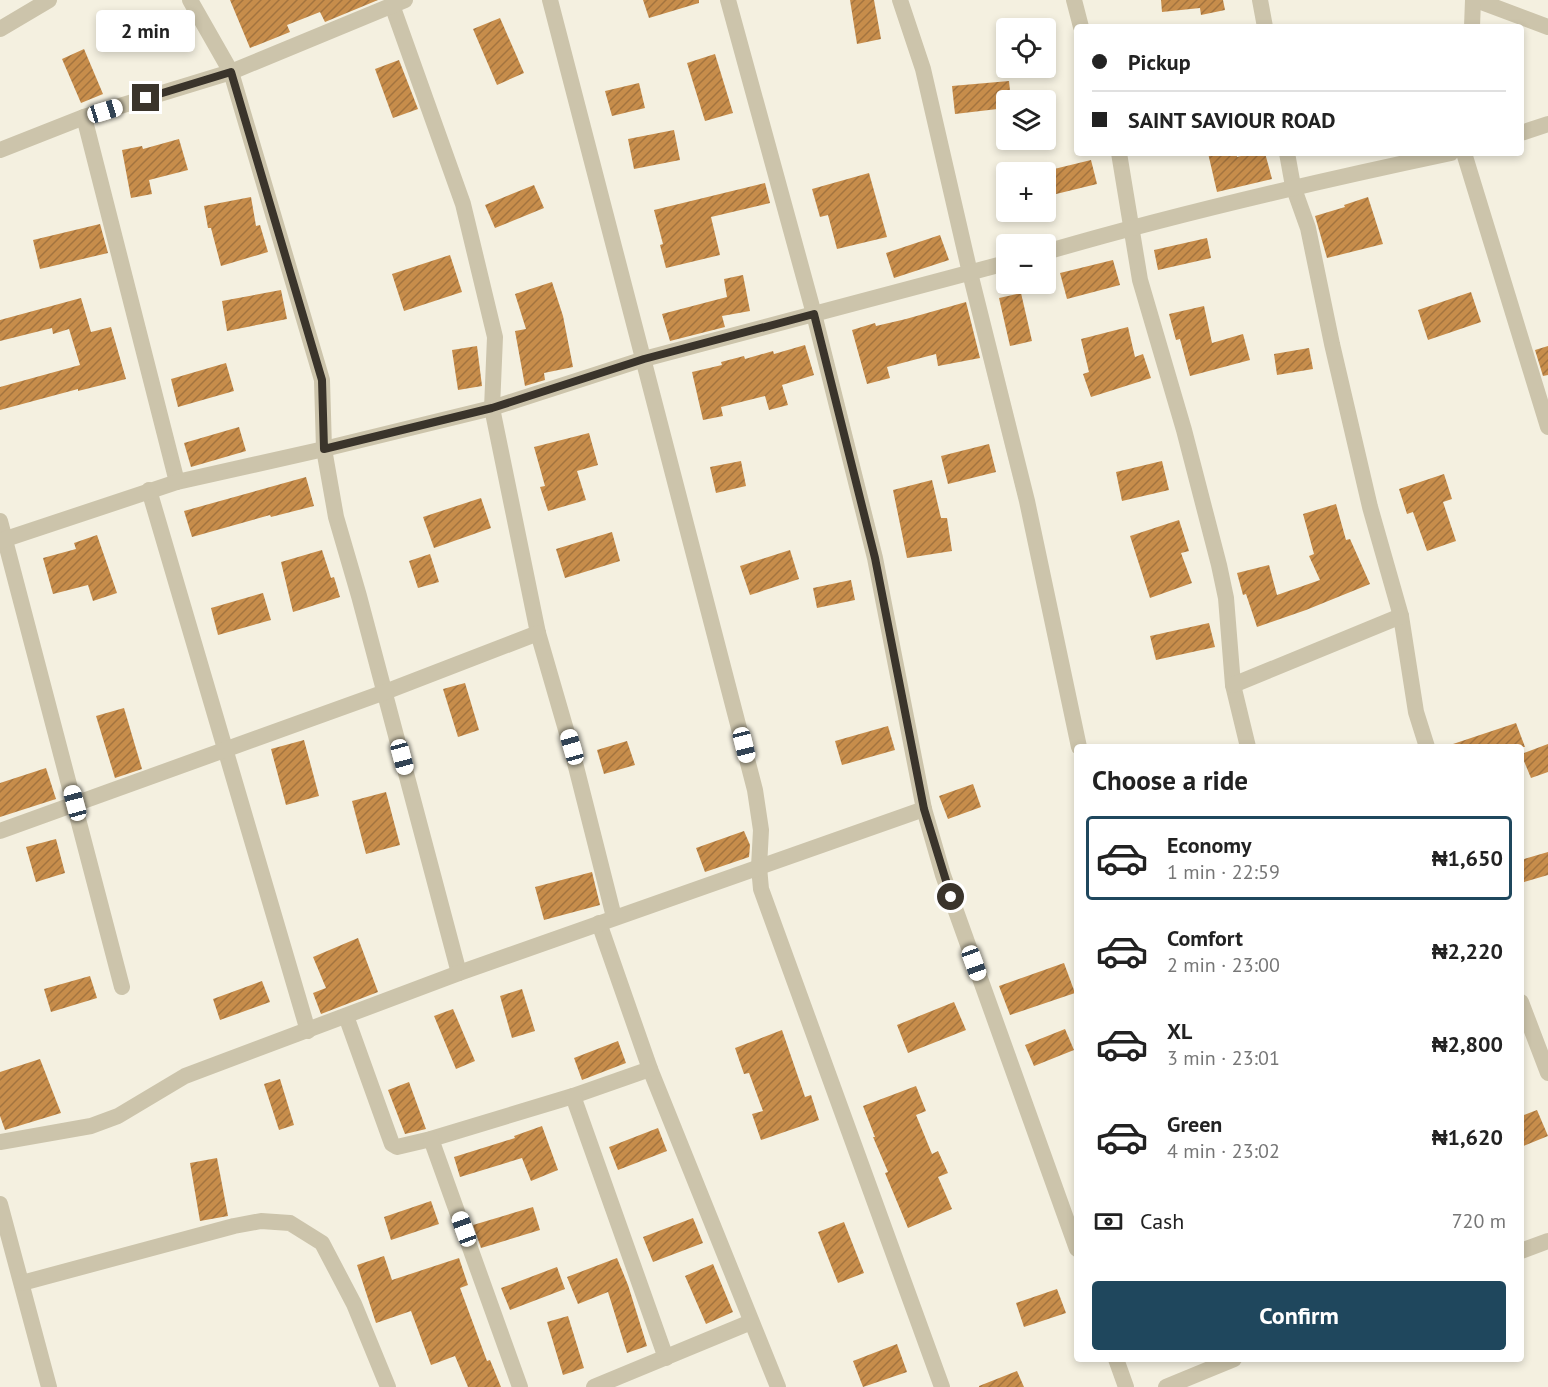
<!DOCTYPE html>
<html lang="en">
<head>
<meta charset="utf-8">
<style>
  body { margin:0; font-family:"PT Sans",sans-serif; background:#f2f2f2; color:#222; height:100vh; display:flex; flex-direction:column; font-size:22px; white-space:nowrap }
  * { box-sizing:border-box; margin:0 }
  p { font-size:20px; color:#767676 }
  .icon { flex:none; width:33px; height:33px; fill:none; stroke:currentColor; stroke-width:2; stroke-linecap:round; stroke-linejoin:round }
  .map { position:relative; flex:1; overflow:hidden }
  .side { position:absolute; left:1074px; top:744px; width:450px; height:618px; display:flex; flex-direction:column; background:#fff; border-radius:6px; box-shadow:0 3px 9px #0003 }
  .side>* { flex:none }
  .top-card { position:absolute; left:1074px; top:24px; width:450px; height:132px; border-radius:6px; box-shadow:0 3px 9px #0003; display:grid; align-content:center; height:132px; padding:0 18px; background:#fff }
  .fabs { position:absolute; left:996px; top:18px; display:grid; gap:12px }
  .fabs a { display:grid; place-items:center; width:60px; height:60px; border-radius:6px; background:#fff; box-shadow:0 3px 9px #0003; font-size:30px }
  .end { position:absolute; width:27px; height:27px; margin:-14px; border:8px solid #3a342b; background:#fff; box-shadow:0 0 0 3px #fff }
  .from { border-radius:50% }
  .bubble { position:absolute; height:42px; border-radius:6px; background:#fff; box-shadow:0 3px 9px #0003; font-size:20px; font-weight:700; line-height:42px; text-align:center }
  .car { position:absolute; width:18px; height:36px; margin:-18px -9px; border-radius:8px; box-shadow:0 0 4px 2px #0007; background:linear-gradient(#fff 24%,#345 0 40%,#fff 0 76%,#345 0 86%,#fff 0) }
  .top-card b { display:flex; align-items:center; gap:21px; height:57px; font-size:22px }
  .top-card b+b { border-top:2px solid #e0e0e0 }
  .top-card i { width:15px; height:15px; background:#222 }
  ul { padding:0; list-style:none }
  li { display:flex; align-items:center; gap:18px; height:84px; margin:0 12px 9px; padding:0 6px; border:3px solid transparent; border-radius:6px }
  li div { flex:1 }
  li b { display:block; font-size:22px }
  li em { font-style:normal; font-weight:700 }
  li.active { border-color:#1f475d }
  li>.icon { width:54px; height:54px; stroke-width:1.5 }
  h2 { padding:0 18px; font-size:27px; line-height:72px }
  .pay { display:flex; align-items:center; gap:15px; height:66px; padding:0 18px; font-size:22px }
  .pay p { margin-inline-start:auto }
  .action { display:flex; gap:12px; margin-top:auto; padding:12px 18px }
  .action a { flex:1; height:69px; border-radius:6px; background:#1f475d; color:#fff; font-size:24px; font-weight:700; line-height:69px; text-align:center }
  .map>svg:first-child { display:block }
</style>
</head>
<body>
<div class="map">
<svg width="1548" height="1387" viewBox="0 0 1548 1387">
  <defs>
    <pattern id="building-hatch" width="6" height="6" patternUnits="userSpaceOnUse" patternTransform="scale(1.5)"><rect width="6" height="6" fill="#c78d4b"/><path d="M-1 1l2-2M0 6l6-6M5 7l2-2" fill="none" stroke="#a3743f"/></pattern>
  </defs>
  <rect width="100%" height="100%" fill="#f4f0e0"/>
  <g fill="url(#building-hatch)">
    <polygon points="230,0 378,0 325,22 320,12 287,25 290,32 250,48"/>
    <polygon points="643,0 699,0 699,3 649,18"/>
    <polygon points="850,0 874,0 881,39 857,44"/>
    <polygon points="1161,0 1223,0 1225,10 1201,15 1200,8 1162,12"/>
    <polygon points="500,18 524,73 497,85 473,29"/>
    <polygon points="84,49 103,94 81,103 62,59"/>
    <polygon points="715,54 733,113 705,121 687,63"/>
    <polygon points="399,60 418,109 393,118 375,69"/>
    <polygon points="1009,81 1011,100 1006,100 1006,108 955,114 952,86"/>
    <polygon points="639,83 645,108 612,116 605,91"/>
    <polygon points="674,130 680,160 634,169 628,139"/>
    <polygon points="179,139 188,170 149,180 152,194 131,198 122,150 142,146 143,149"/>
    <polygon points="1208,153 1237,153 1237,157 1253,153 1265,153 1272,179 1217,192"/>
    <polygon points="1091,160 1097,184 1052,195 1046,171"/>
    <polygon points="869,173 887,237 837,249 828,215 820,217 812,189"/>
    <polygon points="765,183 770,203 711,217 720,255 666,268 660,245 663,244 654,210"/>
    <polygon points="534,185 544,208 495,228 485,205"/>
    <polygon points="251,197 256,226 260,225 268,252 221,266 211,228 208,228 204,206"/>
    <polygon points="1368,197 1383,244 1327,258 1315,216 1345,207 1344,205"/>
    <polygon points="100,224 108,253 40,269 33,240"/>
    <polygon points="940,235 949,260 894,278 886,253"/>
    <polygon points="1207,238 1211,258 1158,270 1154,250"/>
    <polygon points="450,255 462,292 404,311 392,274"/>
    <polygon points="1113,260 1120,285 1067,299 1060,273"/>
    <polygon points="743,275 750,311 722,316 725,327 670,341 662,314 727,297 724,279"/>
    <polygon points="552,282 563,316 573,367 544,373 545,380 525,386 515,331 526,329 515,294"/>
    <polygon points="281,290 287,319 227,331 222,301"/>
    <polygon points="1471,292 1481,322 1428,340 1418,310"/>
    <polygon points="1021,293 1032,341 1010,346 999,298"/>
    <polygon points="81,298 91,332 111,327 126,379 78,391 78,389 0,410 0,387 80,365 69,329 53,334 52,328 0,341 0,320"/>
    <polygon points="966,302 980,358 938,366 936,354 887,367 890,378 867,384 852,330 875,323 876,326 906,319"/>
    <polygon points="1204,306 1212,343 1243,334 1250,360 1190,376 1180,339 1176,340 1169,314"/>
    <polygon points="1128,327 1135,357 1143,354 1151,378 1091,397 1083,374 1089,372 1081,339"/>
    <polygon points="805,345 814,375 782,385 788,405 769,410 765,396 721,407 723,416 703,420 692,372 722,365 721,362 744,356 745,359 773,351 774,354"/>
    <polygon points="477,346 482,386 458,390 452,350"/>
    <polygon points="1548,346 1548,375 1543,376 1535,350"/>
    <polygon points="1309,348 1313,369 1277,375 1274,354"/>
    <polygon points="226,363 234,391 178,407 171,379"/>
    <polygon points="239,427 246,451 191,467 184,443"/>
    <polygon points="589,433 598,465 577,471 586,500 548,511 540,487 545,486 534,447"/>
    <polygon points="989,444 996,472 948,484 941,456"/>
    <polygon points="741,461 746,486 716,493 710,467"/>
    <polygon points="1162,461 1169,490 1122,501 1116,472"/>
    <polygon points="1444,474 1452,499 1443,502 1456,541 1427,551 1413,512 1407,514 1399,489"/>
    <polygon points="306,477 314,506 271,517 270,515 192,537 184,511"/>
    <polygon points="932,480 941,518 947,518 952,551 907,558 893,490"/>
    <polygon points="481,498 491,528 434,548 423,517"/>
    <polygon points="1336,504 1346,540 1350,539 1370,584 1306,610 1257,627 1246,594 1243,595 1237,573 1269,565 1277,595 1320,580 1309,556 1314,554 1303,514"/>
    <polygon points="1179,520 1189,551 1181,553 1192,583 1150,598 1130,536"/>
    <polygon points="612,532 620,561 565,578 556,549"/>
    <polygon points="97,535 117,593 93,601 88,585 53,594 43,558 76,549 74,543"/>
    <polygon points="322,550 331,578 334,577 340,597 293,612 281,562"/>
    <polygon points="790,550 799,579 750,595 740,566"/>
    <polygon points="430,554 439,582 418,588 409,561"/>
    <polygon points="851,580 855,600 817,608 813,588"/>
    <polygon points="263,593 271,620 218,635 211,608"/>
    <polygon points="1209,623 1215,647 1156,660 1150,636"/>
    <polygon points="465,683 479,730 458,737 443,689"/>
    <polygon points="124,708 142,769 115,778 96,716"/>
    <polygon points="1516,723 1525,747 1450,747 1450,745"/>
    <polygon points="888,726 895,750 842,765 835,741"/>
    <polygon points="304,740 319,796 286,805 271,749"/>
    <polygon points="627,741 635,765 604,774 597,750"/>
    <polygon points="1548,744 1548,772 1531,778 1521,754"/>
    <polygon points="46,768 56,799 0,817 0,783"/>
    <polygon points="973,784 981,807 948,819 939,796"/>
    <polygon points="386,792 400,845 366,854 352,801"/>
    <polygon points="744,831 750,845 749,857 705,872 696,848"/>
    <polygon points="56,839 65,873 36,882 26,847"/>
    <polygon points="1548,852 1548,875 1521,883 1521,860"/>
    <polygon points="592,872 600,905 544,920 535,887"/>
    <polygon points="358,938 378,992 321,1014 313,993 326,988 313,957"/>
    <polygon points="1064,963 1075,993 1010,1015 999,986"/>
    <polygon points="90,976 97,998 51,1012 44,989"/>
    <polygon points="262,981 270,1002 220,1020 213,999"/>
    <polygon points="522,989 535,1031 512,1038 500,996"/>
    <polygon points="954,1002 966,1030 908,1053 897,1025"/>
    <polygon points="453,1009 475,1061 456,1069 434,1016"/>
    <polygon points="1065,1029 1074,1050 1034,1066 1025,1045"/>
    <polygon points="782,1030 805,1097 811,1095 819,1120 761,1140 752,1114 763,1111 749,1073 744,1074 735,1048"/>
    <polygon points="618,1041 626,1063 582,1080 574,1058"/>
    <polygon points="40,1059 61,1113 5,1130 0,1116 0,1072"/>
    <polygon points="280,1079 294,1125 279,1130 264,1084"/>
    <polygon points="409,1082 426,1129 405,1134 388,1090"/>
    <polygon points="916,1086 926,1111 916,1115 932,1154 938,1151 948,1173 938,1177 952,1209 908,1228 885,1173 888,1172 873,1137 875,1137 863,1106"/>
    <polygon points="1537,1110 1548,1136 1521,1147 1521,1116"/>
    <polygon points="542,1126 558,1170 531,1181 522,1158 460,1177 454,1157 515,1138 514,1136"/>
    <polygon points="658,1128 667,1151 618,1170 609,1147"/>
    <polygon points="217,1158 228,1216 200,1221 190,1163"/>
    <polygon points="431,1201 439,1224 391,1240 384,1217"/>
    <polygon points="533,1207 540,1230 481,1248 473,1225"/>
    <polygon points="693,1218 703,1243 653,1262 643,1237"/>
    <polygon points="844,1222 864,1273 838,1283 818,1232"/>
    <polygon points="384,1256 392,1280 459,1258 468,1285 460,1288 487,1361 490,1360 501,1387 468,1387 455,1356 431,1365 411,1311 376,1323 357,1265"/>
    <polygon points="617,1258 628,1285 647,1346 627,1353 608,1292 578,1304 567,1277"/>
    <polygon points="713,1264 733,1312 706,1324 685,1276"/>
    <polygon points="557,1267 565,1289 510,1310 501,1288"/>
    <polygon points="1057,1289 1066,1313 1024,1327 1016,1303"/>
    <polygon points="568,1316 584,1368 563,1375 547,1322"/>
    <polygon points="897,1344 907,1372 863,1387 853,1361"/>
    <polygon points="1017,1371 1024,1387 979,1387 979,1386"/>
  </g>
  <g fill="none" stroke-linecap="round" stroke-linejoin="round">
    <g stroke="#ccc4ab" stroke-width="16">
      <polyline points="190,0 231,72 322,380 324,449 336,517 359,596 459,973"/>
      <polyline points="550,0 755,790 761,830 759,867 761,889 942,1387"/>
      <polyline points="728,0 814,314 875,558 924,809 943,875 1077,1249"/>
      <polyline points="900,0 923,69 970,273 1027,501 1079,747"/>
      <polyline points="1074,0 1081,27"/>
      <polyline points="1260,0 1265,27"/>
      <polyline points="1476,0 1548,27"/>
      <polyline points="392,5 463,204 495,337 492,408 538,633 571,747 614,917"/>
      <polyline points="1472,27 1473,0"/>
      <polyline points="0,29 49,0"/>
      <polyline points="84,117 177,482"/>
      <polyline points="1521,133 1548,124"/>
      <polyline points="0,150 84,117 231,72 405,0"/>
      <polyline points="1119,153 1140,280 1184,430 1219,565 1226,598 1233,685 1248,747"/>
      <polyline points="1287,153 1293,186 1308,228 1332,344 1370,507 1401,616 1416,712 1427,747"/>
      <polyline points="1464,153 1548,427"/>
      <path d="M1046,252C1179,213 1314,182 1451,153"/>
      <polyline points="149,490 308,1031"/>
      <polyline points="0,521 122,987"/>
      <polyline points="0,541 177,482 324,449 492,408 644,359 1006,263"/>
      <polyline points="1233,685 1401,616"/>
      <polyline points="0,831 385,692 538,633"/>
      <polyline points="599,923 650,1069 778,1387"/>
      <polyline points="1521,1002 1548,1073"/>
      <polyline points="346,1016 392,1144 397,1147 431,1139 573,1096 650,1069"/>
      <polyline points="573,1096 666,1358"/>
      <polyline points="431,1139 520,1387"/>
      <polyline points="0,1142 91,1126 118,1116 185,1076 459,973 924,809"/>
      <polyline points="0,1204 49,1387"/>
      <polyline points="1521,1251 1548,1241"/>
      <polyline points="22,1283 234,1226 261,1221 290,1223 322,1243 354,1304 388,1387"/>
      <polyline points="1116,1359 1126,1387"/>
      <polyline points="594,1387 751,1322"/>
      <polyline points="1166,1387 1234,1359"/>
    </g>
  </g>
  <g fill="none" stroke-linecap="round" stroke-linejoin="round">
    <polyline stroke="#3a342b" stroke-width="8" points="146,98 231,72 322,380 324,449 492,408 644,359 814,314 875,558 924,809 951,897"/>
  </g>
</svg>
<div class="fabs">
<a><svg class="icon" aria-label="locate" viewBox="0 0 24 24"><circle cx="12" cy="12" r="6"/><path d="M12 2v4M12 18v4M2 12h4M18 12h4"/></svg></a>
<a><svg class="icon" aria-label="layers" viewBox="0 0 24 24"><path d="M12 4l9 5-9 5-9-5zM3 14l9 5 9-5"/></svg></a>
<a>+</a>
<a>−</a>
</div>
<i class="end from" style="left:951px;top:897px"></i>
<i class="end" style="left:146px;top:98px"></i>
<div class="bubble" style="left:96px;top:10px;width:99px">2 min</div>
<i class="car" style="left:105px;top:111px;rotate:73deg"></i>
<i class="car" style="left:744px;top:745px;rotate:166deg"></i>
<i class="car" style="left:572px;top:747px;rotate:344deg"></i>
<i class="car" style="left:402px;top:757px;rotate:165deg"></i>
<i class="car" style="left:75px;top:803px;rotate:345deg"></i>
<i class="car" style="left:974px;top:963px;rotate:160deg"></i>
<i class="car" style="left:464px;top:1229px;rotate:340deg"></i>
<div class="top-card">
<b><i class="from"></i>Pickup</b>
<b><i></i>SAINT SAVIOUR ROAD</b>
</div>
<section class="side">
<h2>Choose a ride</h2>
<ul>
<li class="active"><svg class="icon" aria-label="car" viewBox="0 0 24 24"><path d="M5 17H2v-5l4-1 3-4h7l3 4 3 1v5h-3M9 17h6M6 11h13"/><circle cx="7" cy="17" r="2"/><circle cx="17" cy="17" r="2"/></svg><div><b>Economy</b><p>1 min · 22:59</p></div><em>₦1,650</em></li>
<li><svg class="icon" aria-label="car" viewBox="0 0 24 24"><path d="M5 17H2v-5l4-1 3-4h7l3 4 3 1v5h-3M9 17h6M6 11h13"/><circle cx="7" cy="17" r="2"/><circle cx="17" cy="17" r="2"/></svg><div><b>Comfort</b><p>2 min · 23:00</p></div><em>₦2,220</em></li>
<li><svg class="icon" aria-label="car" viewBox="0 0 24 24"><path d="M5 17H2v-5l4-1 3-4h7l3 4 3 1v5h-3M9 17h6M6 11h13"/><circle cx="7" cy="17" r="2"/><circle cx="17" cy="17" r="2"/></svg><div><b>XL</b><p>3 min · 23:01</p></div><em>₦2,800</em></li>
<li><svg class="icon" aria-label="car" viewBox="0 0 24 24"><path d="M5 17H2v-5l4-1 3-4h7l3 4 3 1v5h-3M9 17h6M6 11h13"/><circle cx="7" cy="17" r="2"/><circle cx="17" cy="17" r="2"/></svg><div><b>Green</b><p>4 min · 23:02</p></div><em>₦1,620</em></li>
</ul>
<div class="pay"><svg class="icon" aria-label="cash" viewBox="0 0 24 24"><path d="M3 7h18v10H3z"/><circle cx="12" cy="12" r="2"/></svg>Cash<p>720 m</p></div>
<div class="action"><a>Confirm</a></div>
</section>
</div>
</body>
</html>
